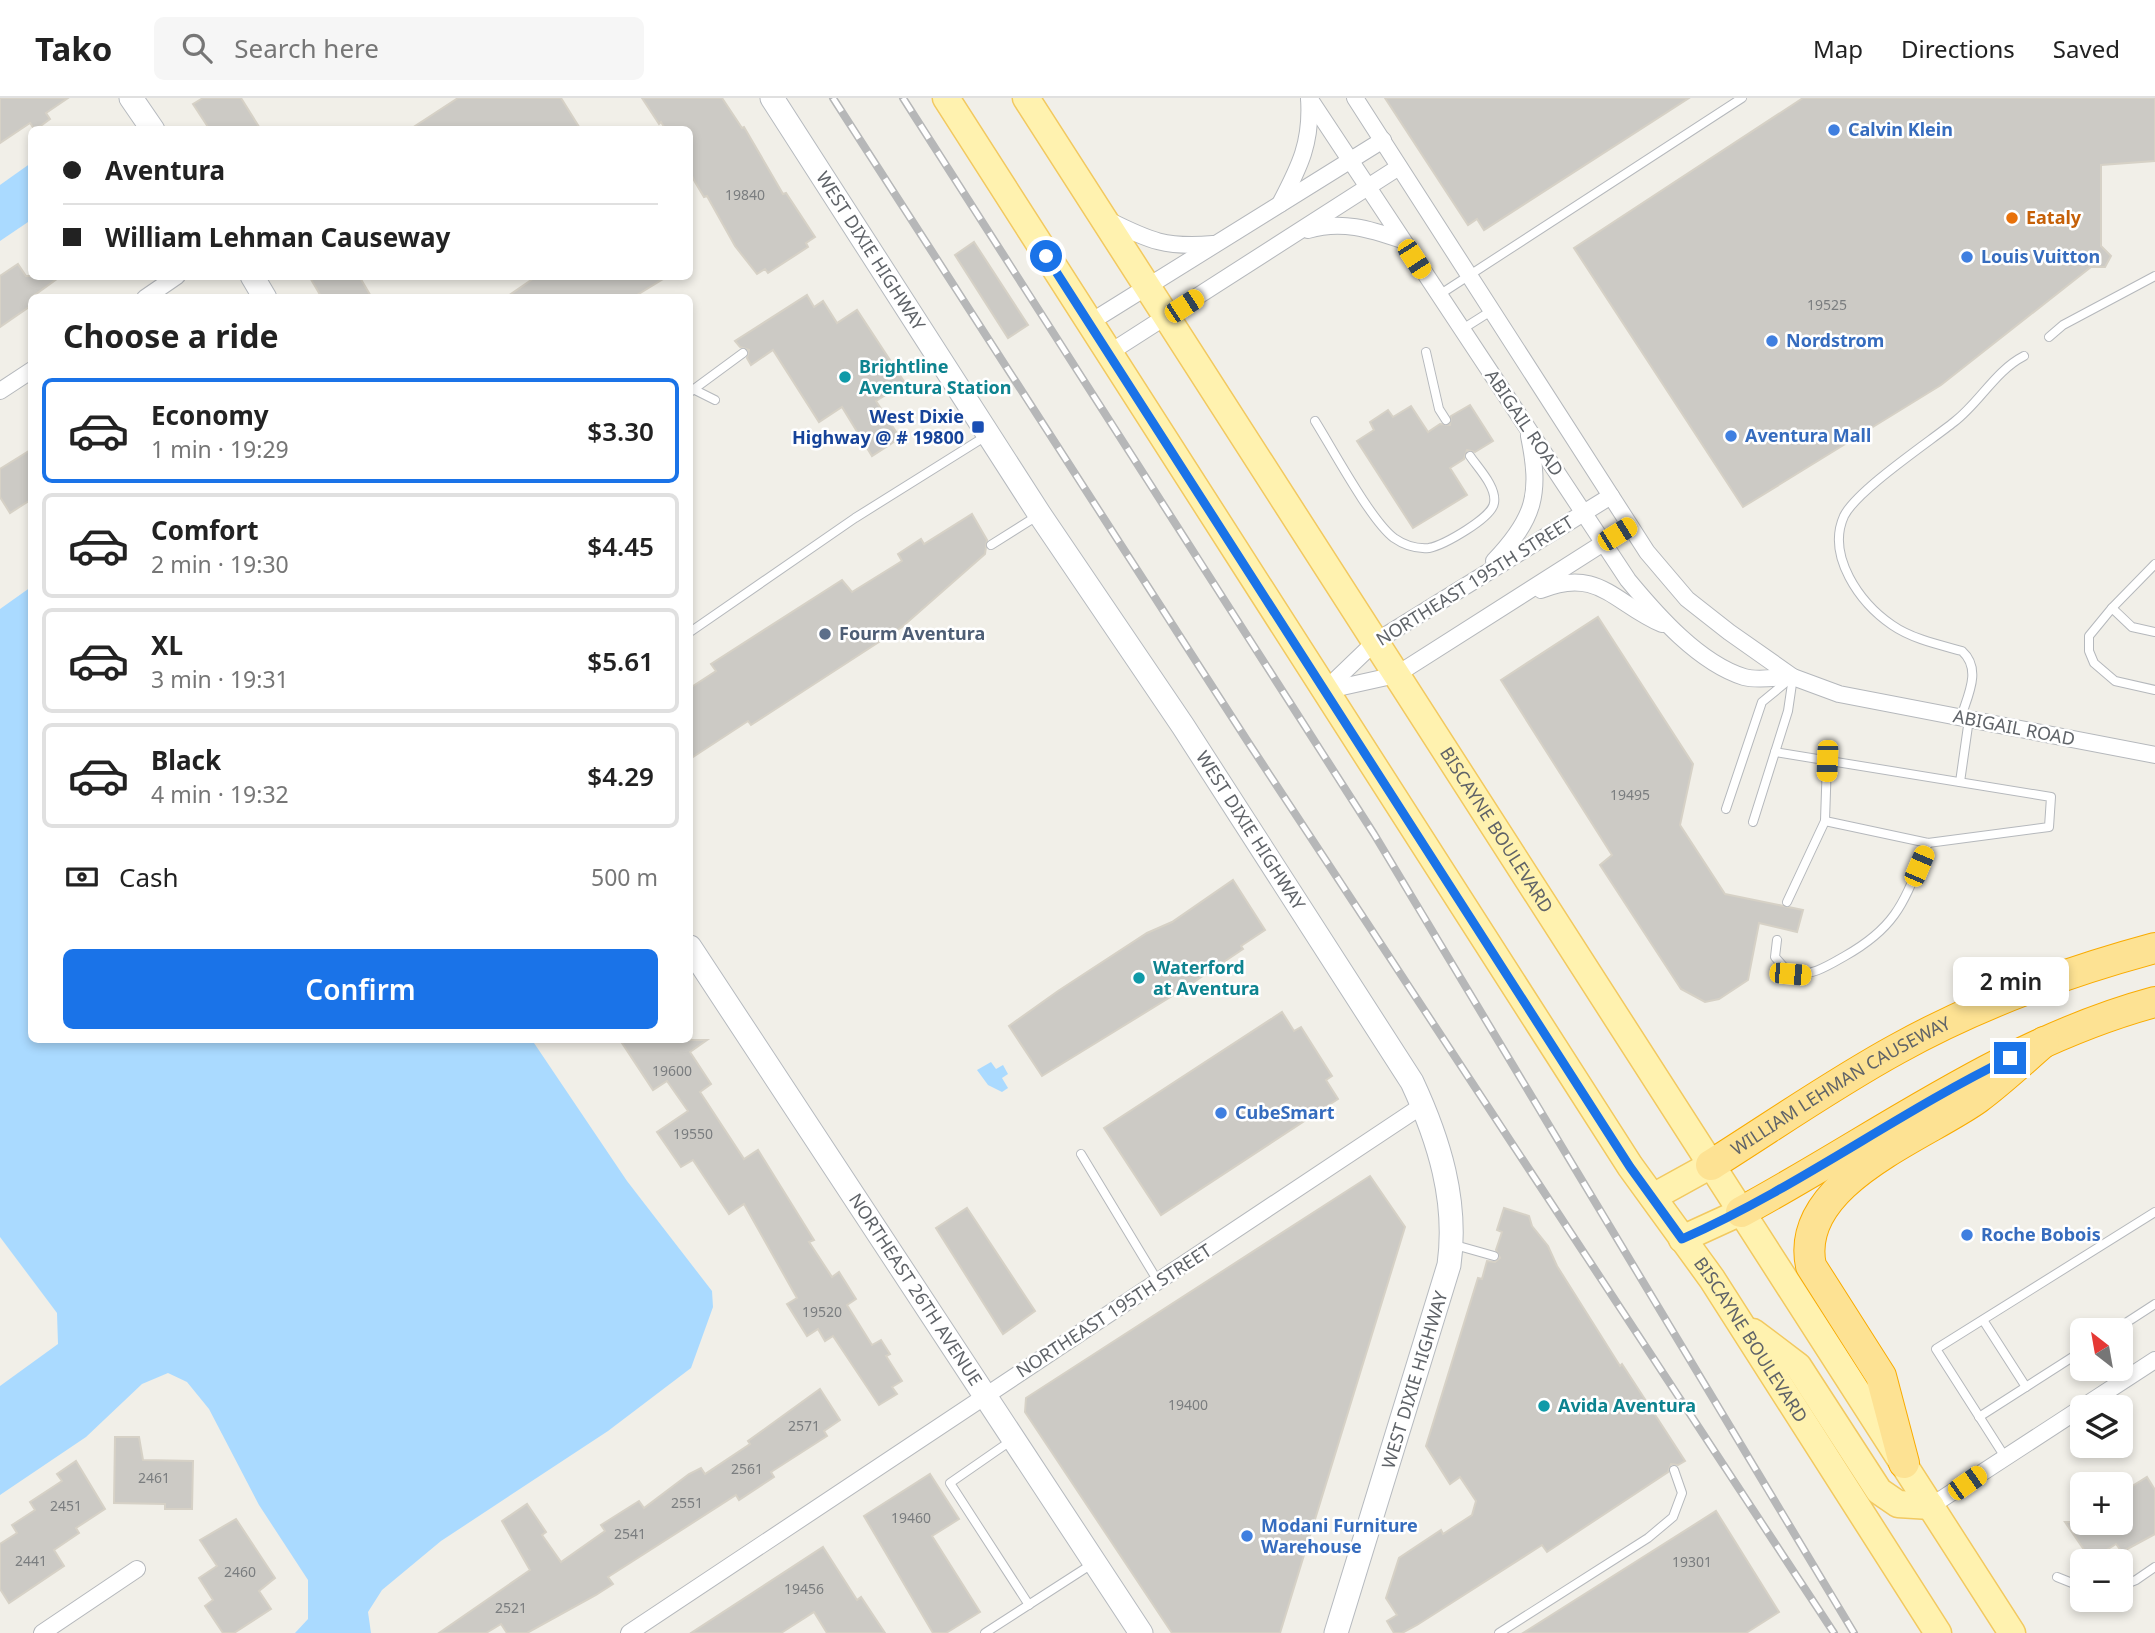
<!DOCTYPE html>
<html lang="en">
<head>
<meta charset="utf-8">
<style>
  body { margin:0; font-family:"Noto Sans",sans-serif; background:#f6f6f6; color:#222; height:100vh; display:flex; flex-direction:column; font-size:26px; white-space:nowrap }
  * { box-sizing:border-box; margin:0 }
  p { font-size:23px; color:#767676 }
  .icon { flex:none; width:38px; height:38px; fill:none; stroke:currentColor; stroke-width:2; stroke-linecap:round; stroke-linejoin:round }
  .map { position:relative; flex:1; overflow:hidden }
  .panel { position:absolute; left:28px; top:196px; width:665px; height:749px; display:flex; flex-direction:column; background:#fff; border-radius:10px; box-shadow:0 4px 10px #0003 }
  .panel>* { flex:none }
  .banner { position:absolute; left:28px; top:28px; width:665px; height:154px; border-radius:10px; box-shadow:0 4px 10px #0003; display:grid; align-content:center; height:154px; padding:0 35px; background:#fff }
  .needle { width:46px; rotate:329deg }
  .fabs { position:absolute; left:2070px; top:1220px; display:grid; gap:14px }
  .fabs a { display:grid; place-items:center; width:63px; height:63px; border-radius:10px; background:#fff; box-shadow:0 4px 10px #0003; font-size:35px }
  .end { position:absolute; width:32px; height:32px; margin:-16px; border:9px solid #1a73e8; background:#fff; box-shadow:0 0 0 4px #fff }
  .from { border-radius:50% }
  .bubble { position:absolute; height:49px; border-radius:10px; background:#fff; box-shadow:0 4px 10px #0003; font-size:23px; font-weight:600; line-height:49px; text-align:center }
  .car { position:absolute; width:21px; height:42px; margin:-21px -10px; border-radius:9px; box-shadow:0 0 5px 2px #0007; background:linear-gradient(#f5c518 24%,#345 0 40%,#f5c518 0 76%,#345 0 86%,#f5c518 0) }
  .banner b { display:flex; align-items:center; gap:24px; height:66px; font-size:26px }
  .banner b+b { border-top:2px solid #e0e0e0 }
  .banner i { width:18px; height:18px; background:#222 }
  ul { padding:0; list-style:none }
  li { display:flex; align-items:center; gap:21px; height:105px; margin:0 14px 10px; padding:0 21px; border:4px solid #e0e0e0; border-radius:10px }
  li div { flex:1 }
  li b { display:block; font-size:26px }
  li em { font-style:normal; font-weight:600 }
  li.current { border-color:#1a73e8 }
  li>.icon { width:63px; height:63px; stroke-width:1.5 }
  h2 { padding:0 35px; font-size:32px; line-height:84px }
  .pay { display:flex; align-items:center; gap:18px; height:77px; padding:0 35px; font-size:26px }
  .pay p { margin-inline-start:auto }
  .primary-button { display:flex; gap:14px; margin-top:auto; padding:14px 35px }
  .primary-button a { flex:1; height:80px; border-radius:10px; background:#1a73e8; color:#fff; font-size:28px; font-weight:600; line-height:80px; text-align:center }
  header { display:flex; align-items:center; gap:42px; box-sizing:border-box; height:98px; padding:0 35px; background:#fff; border-bottom:2px solid #e0e0e0 }
  header strong { font-size:33px }
  nav { display:flex; gap:38px; margin-inline-start:auto; font-size:24px }
  .search { width:490px; height:63px; background:#f6f6f6; display:flex; align-items:center; gap:18px; box-sizing:border-box; padding:0 24px; border-radius:10px; color:#767676; font-size:26px }
  .map>svg:first-child { display:block }
</style>
</head>
<body>
<header>
<strong>Tako</strong>
<div class="search"><svg class="icon" aria-label="search" viewBox="0 0 24 24"><circle cx="10" cy="10" r="6"/><path d="M15 15l6 6"/></svg>Search here</div>
<nav><a>Map</a><a>Directions</a><a>Saved</a></nav>
</header>
<div class="map">
<svg width="2155" height="1535" viewBox="0 0 2155 1535">
  <rect width="100%" height="100%" fill="#f1efe8"/>
  <g fill="#aadaff">
    <polygon points="31,65 31,122 0,143 0,87"/>
    <polygon points="31,489 32,942 532,942 627,1083 712,1193 713,1209 691,1270 608,1333 441,1443 382,1492 368,1514 371,1535 295,1535 308,1521 308,1482 259,1407 209,1311 187,1284 168,1275 142,1286 86,1339 0,1397 0,1288 58,1246 57,1215 0,1139 0,511"/>
    <polygon points="991,964 996,971 1003,967 1008,976 1002,980 1008,990 1002,994 988,987 977,972"/>
  </g>
  <g fill="#cccac5" stroke="#d6d1c6" stroke-width="2">
    <polygon points="0,0 68,0 46,15 50,21 35,32 30,25 0,45"/>
    <polygon points="203,0 241,0 261,32 210,32 193,6"/>
    <polygon points="458,0 561,0 581,32 409,32"/>
    <polygon points="642,0 722,0 742,30 744,29 783,96 786,95 815,139 806,145 808,149 768,175 765,171 757,176 735,148 707,98 704,99 695,84 690,74 690,32 666,32 661,24 659,26"/>
    <polygon points="1385,0 1689,0 1484,132 1477,121 1468,127"/>
    <polygon points="1803,0 2155,0 2155,63 2101,67 2101,148 2111,158 2105,169 2091,169 1941,287 1743,409 1574,150"/>
    <polygon points="974,144 1028,227 1008,240 955,157"/>
    <polygon points="18,166 26,178 61,178 32,199 32,207 0,229 0,178"/>
    <polygon points="309,178 359,178 372,200 322,200"/>
    <polygon points="537,178 668,178 632,200 505,200"/>
    <polygon points="807,197 814,209 823,203 837,225 857,212 905,285 876,303 900,340 872,358 842,309 819,324 773,252 751,267 747,260 749,252 740,249 735,243"/>
    <polygon points="1470,307 1493,343 1475,354 1467,352 1464,361 1450,370 1467,397 1413,430 1357,343 1374,332 1370,324 1388,312 1393,319 1411,308 1428,334 1440,326 1450,327 1451,318"/>
    <polygon points="32,351 32,401 10,415 0,399 0,371"/>
    <polygon points="972,416 987,442 985,456 902,529 751,627 748,623 690,661 690,590 716,573 711,566 842,482 852,494 902,463 898,456 921,441 924,446"/>
    <polygon points="1598,519 1693,666 1680,727 1725,796 1803,812 1797,834 1759,825 1748,882 1719,901 1705,904 1681,891 1600,767 1612,757 1501,582"/>
    <polygon points="1233,782 1265,832 1241,848 1243,851 1185,890 1042,978 1009,928 1058,893 1147,835 1172,824"/>
    <polygon points="1282,914 1294,933 1301,929 1332,978 1326,982 1338,1001 1161,1117 1104,1030"/>
    <polygon points="620,942 707,942 690,954 711,986 700,994 744,1061 758,1052 814,1142 809,1144 832,1179 839,1174 856,1201 847,1207 872,1247 881,1242 890,1256 886,1258 902,1283 892,1289 897,1296 879,1307 833,1238 825,1243 818,1231 807,1238 787,1206 797,1200 744,1106 729,1116 693,1062 681,1069 657,1034 688,1013 667,983 653,992"/>
    <polygon points="1370,1078 1405,1129 1280,1535 1172,1535 1025,1314 1026,1300"/>
    <polygon points="967,1110 1035,1213 1003,1236 936,1130"/>
    <polygon points="1504,1110 1529,1118 1532,1128 1548,1148 1557,1168 1620,1268 1622,1266 1685,1363 1678,1367 1671,1366 1668,1374 1547,1454 1542,1447 1417,1527 1402,1535 1394,1535 1387,1523 1397,1517 1386,1500 1399,1460 1441,1432 1443,1436 1472,1417 1476,1403 1460,1379 1450,1386 1426,1348 1478,1180 1482,1181 1487,1163 1495,1164 1500,1160 1496,1152 1502,1134 1497,1132"/>
    <polygon points="820,1291 840,1322 824,1333 827,1338 771,1374 774,1379 739,1402 736,1397 608,1479 613,1486 596,1497 527,1535 507,1535 501,1526 486,1535 439,1535 530,1472 502,1423 527,1406 546,1434 542,1437 561,1464 605,1433 601,1427 639,1403 644,1410 689,1376 701,1370 705,1376 750,1346 748,1343"/>
    <polygon points="115,1339 139,1339 143,1362 193,1363 192,1411 165,1411 165,1406 114,1405"/>
    <polygon points="76,1363 105,1411 76,1430 79,1435 54,1452 64,1468 9,1505 0,1491 0,1446 17,1435 12,1427 35,1412 30,1404 62,1383 57,1376"/>
    <polygon points="930,1376 959,1421 932,1438 980,1514 946,1535 933,1535 864,1418"/>
    <polygon points="2147,1379 2155,1392 2155,1436 2122,1454 2116,1446 2091,1462 2065,1424 2121,1424 2121,1395"/>
    <polygon points="1716,1413 1779,1514 1746,1535 1523,1535"/>
    <polygon points="236,1421 275,1480 259,1493 271,1511 234,1535 223,1535 205,1508 213,1502 199,1480 217,1468 200,1442"/>
    <polygon points="823,1449 857,1502 861,1499 885,1535 827,1535 814,1514 781,1535 691,1535"/>
  </g>
  <g fill="none" stroke-linecap="round" stroke-linejoin="round">
    <g stroke="#b5b8bc" stroke-width="10">
      <g id="lane">
        <polyline points="1439,197 1742,0"/>
        <polyline points="1461,232 1491,213"/>
        <polyline points="2049,239 2063,227 2155,178"/>
        <polyline points="1426,254 1439,311 1446,322"/>
        <polyline points="693,291 715,302"/>
        <polyline points="690,294 743,255"/>
        <path d="M1315,323C1332,350 1371,423 1394,440C1404,447 1417,451 1429,450C1444,447 1492,420 1494,405C1497,389 1478,370 1470,358"/>
        <polyline points="991,447 1037,418"/>
        <polyline points="2112,510 2155,466"/>
        <polyline points="690,534 855,420 986,338"/>
        <polyline points="2155,534 2132,529 2112,510 2089,538 2089,553 2094,565 2115,583 2155,592"/>
        <path d="M1961,619C1968,597 1982,571 1962,553C1940,547 1912,541 1892,527C1860,505 1826,458 1844,418C1857,392 1929,344 1954,324C1980,304 1995,273 2024,258"/>
        <path d="M1775,654C1867,669 1959,684 2051,699L2049,729L1928,745L1825,723L1827,663"/>
        <polyline points="1960,684 1969,621"/>
        <polyline points="1726,711 1762,604 1790,581"/>
        <polyline points="1753,724 1788,613 1793,579"/>
        <polyline points="1787,804 1825,723"/>
        <path d="M1777,842L1775,859L1790,876C1812,878 1826,869 1845,858C1900,827 1905,800 1928,745"/>
        <polyline points="1081,1056 1159,1185"/>
        <polyline points="1455,1147 1494,1158"/>
        <polyline points="1983,1222 2026,1289"/>
        <polyline points="2115,1232 2155,1206"/>
        <polyline points="2121,1265 2129,1278"/>
        <polyline points="1979,1319 2082,1253"/>
        <polyline points="1012,1342 950,1385 1029,1507"/>
        <polyline points="2005,1359 1936,1251 2155,1114"/>
        <polyline points="2057,1479 2082,1489"/>
        <polyline points="2121,1488 2136,1482 2155,1469"/>
        <polyline points="985,1535 1092,1466"/>
        <polyline points="1499,1535 1648,1440 1673,1419 1682,1395 1674,1372"/>
      </g>
    </g>
    <g stroke="#b5b8bc" stroke-width="18">
      <g id="street">
        <path d="M1309,0L1628,482C1657,517 1699,565 1744,579C1757,583 1778,579 1793,579"/>
        <polyline points="1355,0 1647,454 1687,501 1729,534 1793,579 1839,596 2155,657"/>
        <path d="M1280,106C1300,68 1312,44 1309,0"/>
        <path d="M1108,122C1150,143 1166,150 1213,146"/>
        <path d="M1308,132C1341,122 1370,131 1402,142"/>
        <polyline points="145,200 177,178"/>
        <polyline points="1089,225 1383,42"/>
        <polyline points="1109,255 1399,69"/>
        <polyline points="0,293 32,272"/>
        <path d="M1494,463C1535,420 1541,396 1529,338"/>
        <path d="M1541,492C1598,468 1615,506 1662,526"/>
        <polyline points="1324,593 1396,577 1630,428"/>
        <polyline points="1324,593 1375,544 1611,398"/>
        <polyline points="1931,1408 2155,1262"/>
        <polyline points="42,1535 137,1471"/>
        <polyline points="629,1535 1423,1007"/>
      </g>
    </g>
    <g stroke="#b6babf" stroke-width="25">
      <g id="secondary">
        <polyline points="131,0 153,32"/>
        <path id="s1" d="M772,0L1040,417L1183,628L1412,984C1439,1042 1458,1103 1449,1167L1336,1535"/>
        <polyline points="252,178 265,200"/>
        <path id="s2" d="M690,849L1141,1535"/>
      </g>
    </g>
    <g stroke="#f2c960" stroke-width="29">
      <g id="primary">
        <path id="s3" d="M946,0L1630,1068L1712,1181L1938,1535"/>
        <path id="s4" d="M1026,0L2012,1535"/>
        <polyline points="1653,1099 1711,1067"/>
        <polyline points="1682,1141 1741,1114"/>
        <polyline points="1753,1234 1798,1268 1879,1393 1898,1406 1931,1408"/>
      </g>
    </g>
    <g stroke="#f9ab00" stroke-width="32">
      <g id="highway">
        <path id="s5" d="M1711,1067C1773,1028 1833,986 1897,951C1978,906 2066,874 2155,850"/>
        <path d="M1741,1114C1878,1040 2003,945 2155,904"/>
        <path d="M1904,1365L1881,1278L1811,1168C1793,1084 1926,1038 1978,1000C2001,983 2022,963 2044,944"/>
      </g>
    </g>
    <use href="#lane" stroke="#fff" stroke-width="8"/>
    <use href="#street" stroke="#fff" stroke-width="16"/>
    <use href="#secondary" stroke="#fff" stroke-width="23"/>
    <use href="#primary" stroke="#fff2af" stroke-width="26"/>
    <use href="#highway" stroke="#fde293" stroke-width="30"/>
    <g stroke="#b6b7b8" stroke-width="8">
      <g id="rail">
        <polyline points="833,0 1248,644 1834,1535"/>
        <polyline points="903,0 1374,736 1854,1535"/>
      </g>
    </g>
    <use href="#rail" stroke="#fff" stroke-width="5" stroke-dasharray="16" stroke-linecap="butt"/>
  </g>
  <g fill="none" stroke-linecap="round" stroke-linejoin="round">
    <path stroke="#1a73e8" stroke-width="9" d="M1046,158L1630,1069L1682,1141C1797,1090 1897,1015 2010,960"/>
  </g>
  <g fill="#3f7fe0" stroke="#fff" stroke-width="2.5">
    <circle cx="1834" cy="32" r="7"/>
    <circle cx="1967" cy="159" r="7"/>
    <circle cx="1772" cy="243" r="7"/>
    <circle cx="1731" cy="338" r="7"/>
    <circle cx="1221" cy="1015" r="7"/>
    <circle cx="1967" cy="1137" r="7"/>
    <circle cx="1247" cy="1438" r="7"/>
  </g>
  <circle fill="#e8710a" stroke="#fff" stroke-width="2.5" cx="2012" cy="120" r="7"/>
  <g fill="#0f9aa8" stroke="#fff" stroke-width="2.5">
    <circle cx="845" cy="279" r="7"/>
    <circle cx="1139" cy="880" r="7"/>
    <circle cx="1544" cy="1308" r="7"/>
  </g>
  <rect fill="#1a4fb4" stroke="#fff" stroke-width="2.5" x="971" y="322" width="14" height="14" rx="3.5"/>
  <circle fill="#5c6f8a" stroke="#fff" stroke-width="2.5" cx="825" cy="536" r="7"/>
  <g text-anchor="middle" stroke-width="5" stroke-linejoin="round" paint-order="stroke">
    <g font-size="14" fill="#7a7d7f">
      <text x="745" y="102">19840</text>
      <text x="1827" y="212">19525</text>
      <text x="1630" y="702">19495</text>
      <text x="672" y="978">19600</text>
      <text x="693" y="1041">19550</text>
      <text x="822" y="1219">19520</text>
      <text x="1188" y="1312">19400</text>
      <text x="804" y="1333">2571</text>
      <text x="747" y="1376">2561</text>
      <text x="154" y="1385">2461</text>
      <text x="687" y="1410">2551</text>
      <text x="66" y="1413">2451</text>
      <text x="911" y="1425">19460</text>
      <text x="630" y="1441">2541</text>
      <text x="31" y="1468">2441</text>
      <text x="1692" y="1469">19301</text>
      <text x="240" y="1479">2460</text>
      <text x="804" y="1496">19456</text>
      <text x="511" y="1515">2521</text>
    </g>
    <g font-size="18" font-weight="bold" fill="#366cbe" stroke="#fff" text-anchor="start">
      <text x="1848" y="38">Calvin Klein</text>
      <text x="1981" y="165">Louis Vuitton</text>
      <text x="1786" y="249">Nordstrom</text>
      <text x="1745" y="344">Aventura Mall</text>
      <text x="1235" y="1021">CubeSmart</text>
      <text x="1981" y="1143">Roche Bobois</text>
      <text x="1261" y="1434">Modani Furniture<tspan x="1261" dy="21">Warehouse</tspan></text>
    </g>
    <g font-size="18" font-weight="bold" fill="#c56008" stroke="#fff" text-anchor="start">
      <text x="2026" y="126">Eataly</text>
    </g>
    <g font-size="18" fill="#5f6368" stroke="#fff">
      <text dy="6" stroke="none"><textPath href="#s1" startOffset="182">WEST DIXIE HIGHWAY</textPath></text>
      <text transform="translate(1524 325) rotate(56)" y="6">ABIGAIL ROAD</text>
      <text transform="translate(1475 483) rotate(-32)" y="6">NORTHEAST 195TH STREET</text>
      <text transform="translate(2014 630) rotate(11)" y="6">ABIGAIL ROAD</text>
      <text dy="6" stroke="none"><textPath href="#s1" startOffset="875">WEST DIXIE HIGHWAY</textPath></text>
      <text dy="6" stroke="none"><textPath href="#s4" startOffset="870">BISCAYNE BOULEVARD</textPath></text>
      <text dy="6" stroke="none"><textPath href="#s5" startOffset="152">WILLIAM LEHMAN CAUSEWAY</textPath></text>
      <text dy="6" stroke="none"><textPath href="#s2" startOffset="410">NORTHEAST 26TH AVENUE</textPath></text>
      <text transform="translate(1114 1213) rotate(-33)" y="6">NORTHEAST 195TH STREET</text>
      <text dy="6" stroke="none"><textPath href="#s3" startOffset="1480">BISCAYNE BOULEVARD</textPath></text>
      <text transform="translate(1415 1282) rotate(-73)" y="6">WEST DIXIE HIGHWAY</text>
    </g>
    <g font-size="18" font-weight="bold" fill="#0d838f" stroke="#fff" text-anchor="start">
      <text x="859" y="275">Brightline<tspan x="859" dy="21">Aventura Station</tspan></text>
      <text x="1153" y="876">Waterford<tspan x="1153" dy="21">at Aventura</tspan></text>
      <text x="1558" y="1314">Avida Aventura</text>
    </g>
    <g font-size="18" font-weight="bold" fill="#164399" stroke="#fff" text-anchor="end">
      <text x="964" y="325">West Dixie<tspan x="964" dy="21">Highway @ # 19800</tspan></text>
    </g>
    <g font-size="18" font-weight="bold" fill="#4e5e75" stroke="#fff" text-anchor="start">
      <text x="839" y="542">Fourm Aventura</text>
    </g>
  </g>
</svg>
<div class="fabs">
<a><svg class="needle" viewBox="-14 -14 28 28"><path d="M0-13l5 13h-10z" fill="#e53935"/><path d="M0 13l5-13h-10z" fill="#767676"/></svg></a>
<a><svg class="icon" aria-label="layers" viewBox="0 0 24 24"><path d="M12 4l9 5-9 5-9-5zM3 14l9 5 9-5"/></svg></a>
<a>+</a>
<a>−</a>
</div>
<i class="end from" style="left:1046px;top:158px"></i>
<i class="end" style="left:2010px;top:960px"></i>
<div class="bubble" style="left:1953px;top:859px;width:116px">2 min</div>
<i class="car" style="left:1414px;top:161px;rotate:147deg"></i>
<i class="car" style="left:1184px;top:208px;rotate:57deg"></i>
<i class="car" style="left:1617px;top:436px;rotate:58deg"></i>
<i class="car" style="left:1827px;top:663px;rotate:182deg"></i>
<i class="car" style="left:1919px;top:768px;rotate:23deg"></i>
<i class="car" style="left:1790px;top:876px;rotate:95deg"></i>
<i class="car" style="left:1967px;top:1385px;rotate:55deg"></i>
<div class="banner">
<b><i class="from"></i>Aventura</b>
<b><i></i>William Lehman Causeway</b>
</div>
<section class="panel">
<h2>Choose a ride</h2>
<ul>
<li class="current"><svg class="icon" aria-label="car" viewBox="0 0 24 24"><path d="M5 17H2v-5l4-1 3-4h7l3 4 3 1v5h-3M9 17h6M6 11h13"/><circle cx="7" cy="17" r="2"/><circle cx="17" cy="17" r="2"/></svg><div><b>Economy</b><p>1 min · 19:29</p></div><em>$3.30</em></li>
<li><svg class="icon" aria-label="car" viewBox="0 0 24 24"><path d="M5 17H2v-5l4-1 3-4h7l3 4 3 1v5h-3M9 17h6M6 11h13"/><circle cx="7" cy="17" r="2"/><circle cx="17" cy="17" r="2"/></svg><div><b>Comfort</b><p>2 min · 19:30</p></div><em>$4.45</em></li>
<li><svg class="icon" aria-label="car" viewBox="0 0 24 24"><path d="M5 17H2v-5l4-1 3-4h7l3 4 3 1v5h-3M9 17h6M6 11h13"/><circle cx="7" cy="17" r="2"/><circle cx="17" cy="17" r="2"/></svg><div><b>XL</b><p>3 min · 19:31</p></div><em>$5.61</em></li>
<li><svg class="icon" aria-label="car" viewBox="0 0 24 24"><path d="M5 17H2v-5l4-1 3-4h7l3 4 3 1v5h-3M9 17h6M6 11h13"/><circle cx="7" cy="17" r="2"/><circle cx="17" cy="17" r="2"/></svg><div><b>Black</b><p>4 min · 19:32</p></div><em>$4.29</em></li>
</ul>
<div class="pay"><svg class="icon" aria-label="cash" viewBox="0 0 24 24"><path d="M3 7h18v10H3z"/><circle cx="12" cy="12" r="2"/></svg>Cash<p>500 m</p></div>
<div class="primary-button"><a>Confirm</a></div>
</section>
</div>
</body>
</html>
